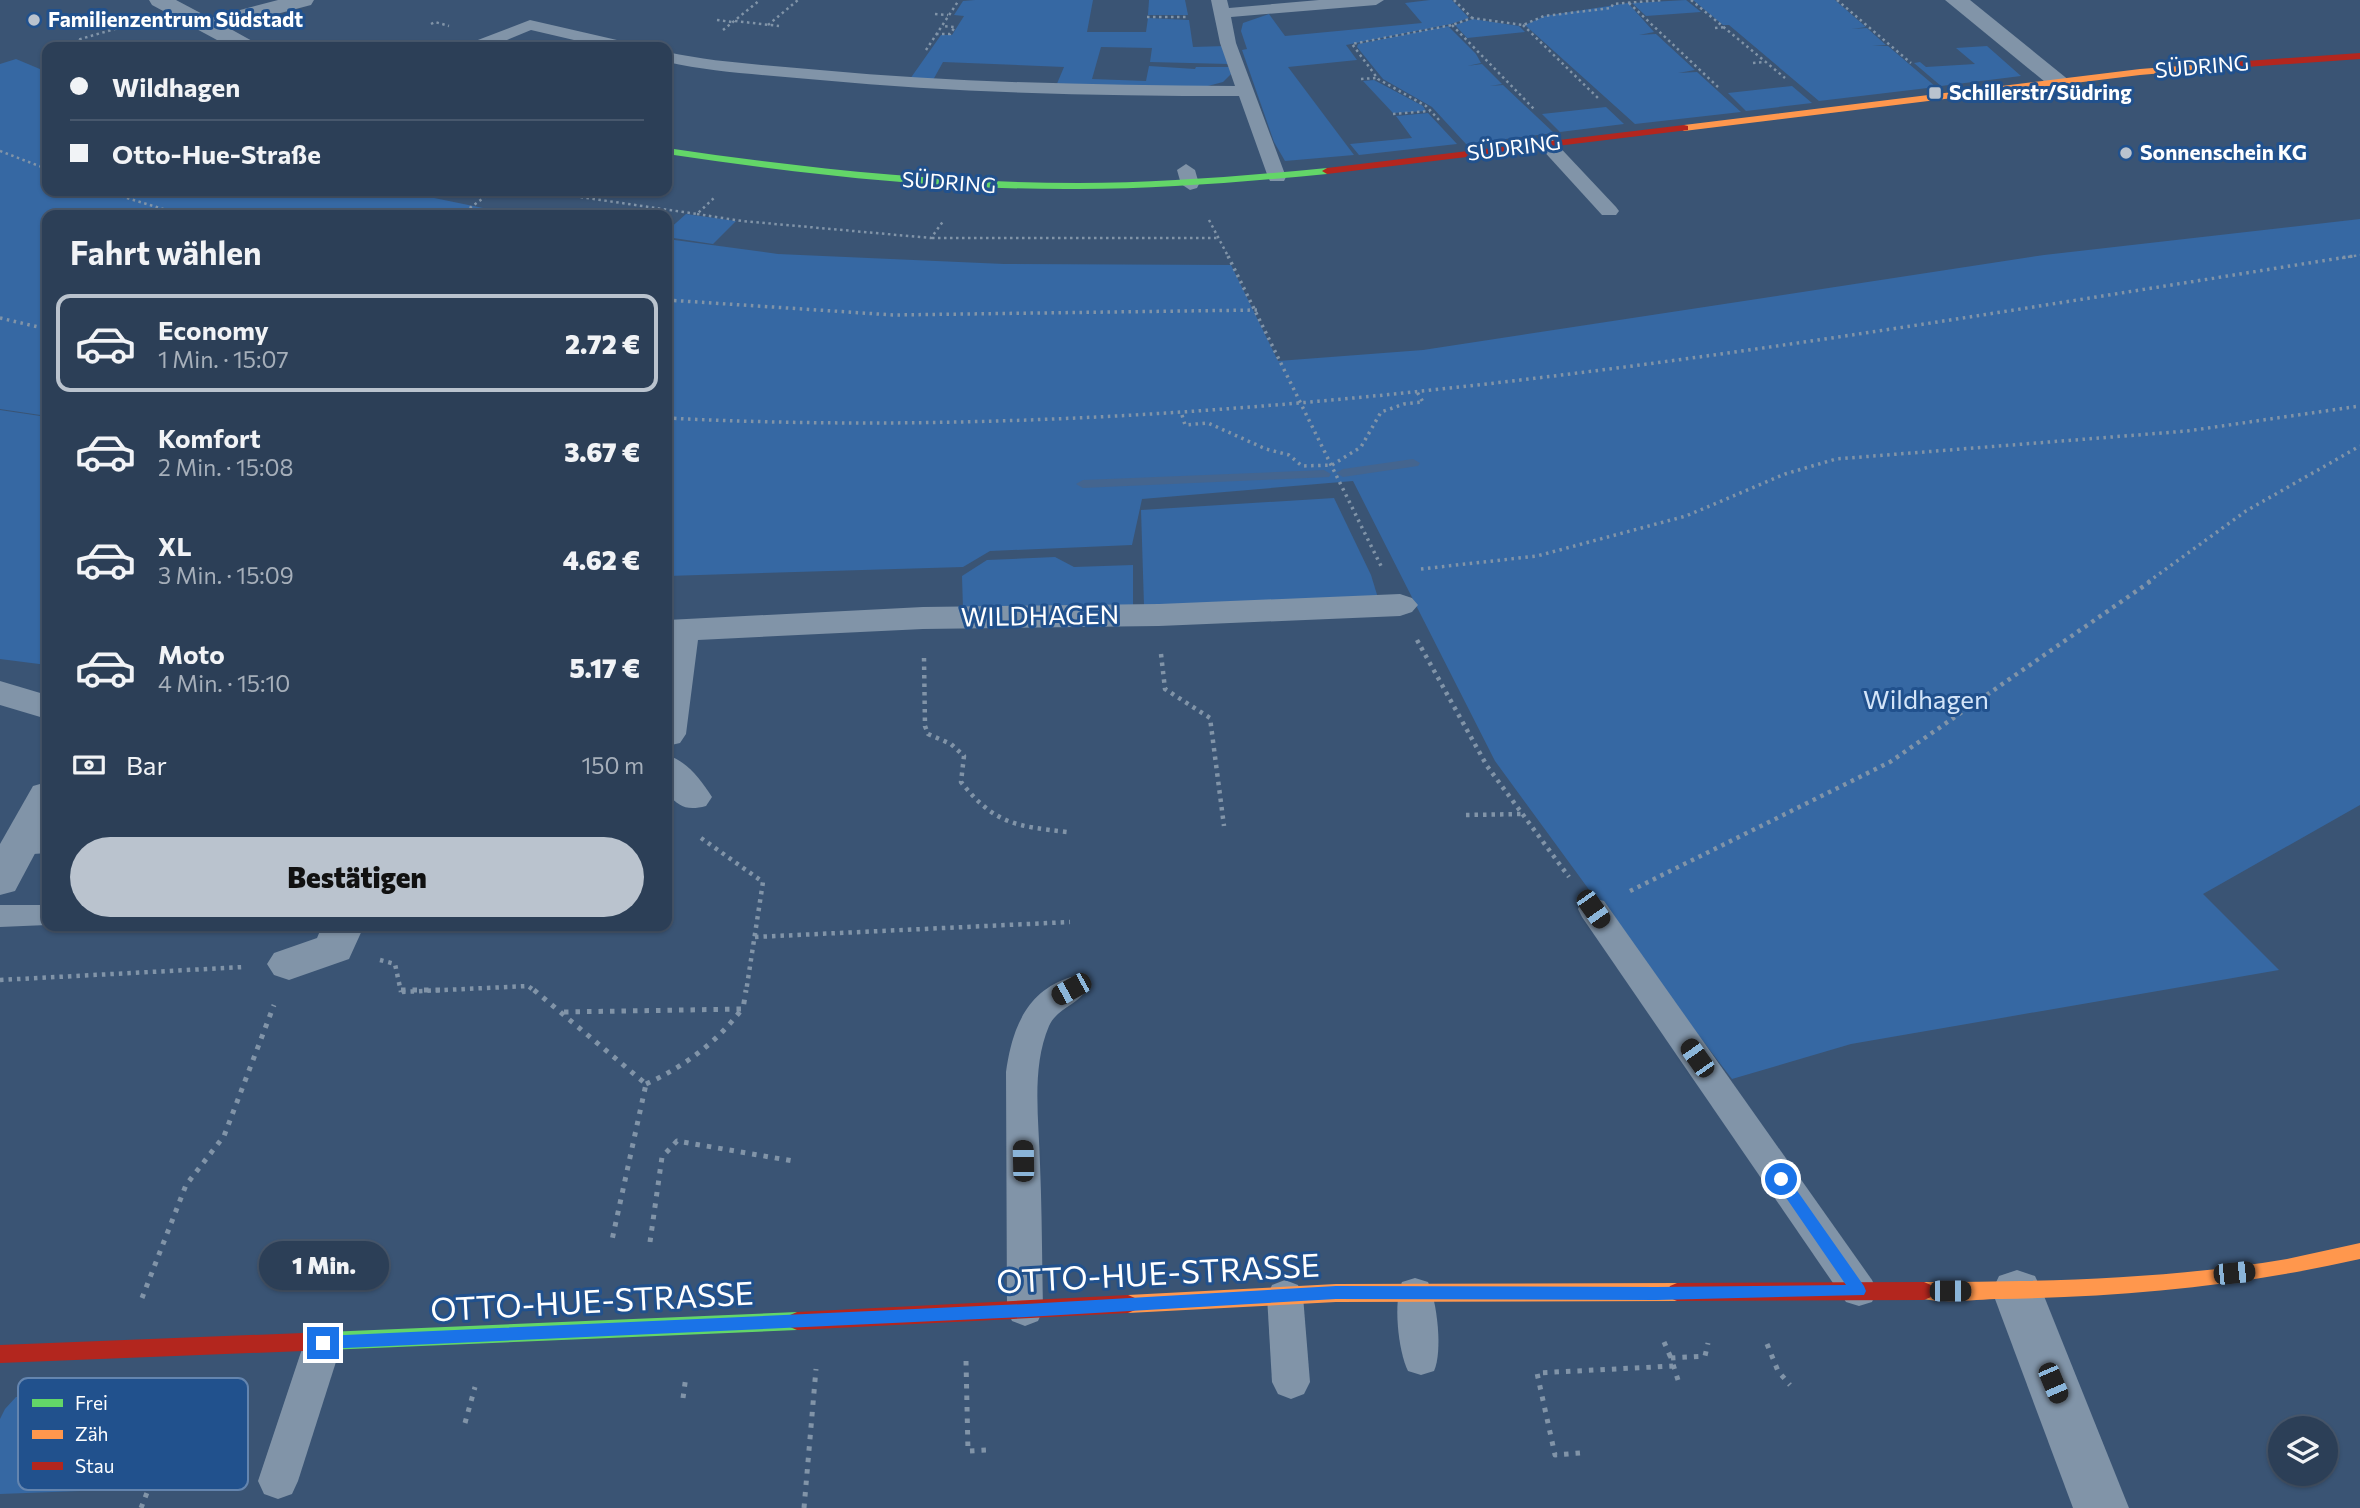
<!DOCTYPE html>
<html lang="de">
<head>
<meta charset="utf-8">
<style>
  body { margin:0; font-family:Commissioner,sans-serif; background:#34465d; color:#f1f3f6; height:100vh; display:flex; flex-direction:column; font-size:26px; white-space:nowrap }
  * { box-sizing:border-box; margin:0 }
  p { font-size:23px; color:#a6afba }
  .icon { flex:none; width:38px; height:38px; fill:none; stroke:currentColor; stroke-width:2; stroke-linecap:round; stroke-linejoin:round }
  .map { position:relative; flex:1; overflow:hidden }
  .panel { position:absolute; left:42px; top:210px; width:630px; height:721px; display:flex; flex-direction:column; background:#2c3f57; border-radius:14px; box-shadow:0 2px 5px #0004,0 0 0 2px #48586d }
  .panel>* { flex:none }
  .guide { position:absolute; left:42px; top:42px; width:630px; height:154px; border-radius:14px; box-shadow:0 2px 5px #0004,0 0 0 2px #48586d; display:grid; align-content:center; height:154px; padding:0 28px; background:#2c3f57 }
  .fabs { position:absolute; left:2268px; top:1416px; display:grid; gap:14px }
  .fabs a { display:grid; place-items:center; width:70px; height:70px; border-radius:50%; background:#2c3f57; box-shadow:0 2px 5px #0004,0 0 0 2px #48586d; font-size:35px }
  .end { position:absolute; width:32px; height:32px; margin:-16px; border:9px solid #1a73e8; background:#fff; box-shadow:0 0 0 4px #fff }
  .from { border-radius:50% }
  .bubble { position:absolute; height:49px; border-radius:24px; background:#2c3f57; box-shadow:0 2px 5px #0004,0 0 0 2px #48586d; font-size:23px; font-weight:800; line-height:49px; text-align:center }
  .car { position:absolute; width:21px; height:42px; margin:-21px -10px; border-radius:9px; box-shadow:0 0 5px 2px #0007; background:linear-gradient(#222 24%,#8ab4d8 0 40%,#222 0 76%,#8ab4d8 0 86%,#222 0) }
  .guide b { display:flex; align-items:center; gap:24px; height:66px; font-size:26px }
  .guide b+b { border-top:2px solid #48586d }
  .guide i { width:18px; height:18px; background:#f1f3f6 }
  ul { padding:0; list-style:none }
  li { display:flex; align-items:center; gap:21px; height:98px; margin:0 14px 10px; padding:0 14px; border:4px solid transparent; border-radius:14px }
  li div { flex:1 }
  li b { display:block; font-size:26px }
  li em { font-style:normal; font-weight:800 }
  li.selected { border-color:#bac3ce }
  li>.icon { width:63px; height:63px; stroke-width:1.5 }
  h2 { padding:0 28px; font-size:32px; line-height:84px }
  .pay { display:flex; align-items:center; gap:18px; height:77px; padding:0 28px; font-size:26px }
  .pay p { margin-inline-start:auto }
  .button { display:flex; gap:14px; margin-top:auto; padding:14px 28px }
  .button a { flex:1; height:80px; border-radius:42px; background:#bac3ce; color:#111; font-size:28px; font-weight:800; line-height:80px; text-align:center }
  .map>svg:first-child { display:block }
</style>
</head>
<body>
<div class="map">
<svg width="2360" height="1508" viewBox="0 0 2360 1508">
  <rect width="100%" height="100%" fill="#3a5474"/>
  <g fill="#3668a3">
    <polygon points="975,0 1093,0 1087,32 1146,32 1148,18 1189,20 1193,47 1225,46 1229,64 1150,62 1152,48 1101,47 1092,79 1146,81 1149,66 1195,69 1196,67 1229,67 1231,74 1223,82 1204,87 1056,86 1064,67 943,62 933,80 910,79 941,35 952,35 964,16 954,15 963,1"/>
    <polygon points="1149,0 1185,0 1188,15 1148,15"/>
    <polygon points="1430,0 1452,0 1469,18 1451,24 1346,45 1357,60 1288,67 1354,155 1285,161 1274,142 1242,50 1247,49 1241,31 1243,23 1269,14 1285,36 1422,23 1405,3"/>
    <polygon points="1686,0 1701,12 1646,16 1632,3"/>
    <polygon points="1693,0 1835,0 1866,27 1852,29 1867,28 1886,45 1872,46 1888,46 1936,87 1819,101 1729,25 1723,25"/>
    <polygon points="1628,3 1654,32 1639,35 1656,34 1695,70 1678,73 1697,72 1741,112 1635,124 1525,25 1545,16"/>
    <polygon points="1473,19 1519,26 1525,32 1467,38 1455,25"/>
    <polygon points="1448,26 1476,54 1481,63 1467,66 1482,64 1502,84 1490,86 1503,85 1554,133 1466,144 1432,107 1383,79 1357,47 1358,44"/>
    <polygon points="1987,46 2021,76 1941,86 1914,63 1920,62 1926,67 1975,64 1956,48"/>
    <polygon points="16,59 47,72 47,191 400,191 517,215 47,215 47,416 0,409 0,64"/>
    <polygon points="1374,80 1423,106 1426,111 1393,113 1363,81"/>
    <polygon points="1792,86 1812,103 1746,111 1728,93"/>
    <polygon points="1606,107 1624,124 1560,132 1542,114"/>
    <polygon points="1428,113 1457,144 1359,155 1350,144 1412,138 1396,116"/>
    <polygon points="686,214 736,221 713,244 667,237 667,231"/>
    <polygon points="2360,219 2360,805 2203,894 2279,970 1851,1044 1732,1079 1639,958 1495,761 1353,481 1142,499 1132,545 990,551 963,567 667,576 667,239 778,254 1004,264 1231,265 1278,361 1423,350 2044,255"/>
    <polygon points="0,410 47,417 47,665 0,659"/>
    <polygon points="1334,498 1371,575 1378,598 1144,605 1141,510"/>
    <polygon points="1055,557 1074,567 1133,565 1133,606 963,609 962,576 987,560"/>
    <polygon points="171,1393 133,1489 0,1494 0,1419 5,1409 16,1397"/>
  </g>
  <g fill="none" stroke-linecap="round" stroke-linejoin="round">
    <g fill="#44658f" fill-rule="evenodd">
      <polygon points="1413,459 1420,463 1418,466 1343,477 1336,473 1343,469"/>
      <polygon points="1324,470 1331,474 1329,477 1083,488 1076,484 1083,480"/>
    </g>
    <g stroke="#8194a8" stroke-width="2.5" stroke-dasharray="2.5 3.5" stroke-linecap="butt">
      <polyline points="1454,0 1472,18"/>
      <polyline points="1691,0 1785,78"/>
      <polyline points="1837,0 1911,63"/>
      <polyline points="1629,3 1718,87"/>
      <polyline points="935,14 948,15"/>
      <polyline points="1147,17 1186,17"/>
      <polyline points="717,20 732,22"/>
      <polyline points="735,21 779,26"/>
      <polyline points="431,24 435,22 449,26"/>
      <polyline points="768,25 798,0"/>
      <polyline points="1452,25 1534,109"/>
      <polyline points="1523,25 1600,100"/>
      <polyline points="1715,28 1725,27"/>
      <polyline points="723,30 760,0"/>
      <polyline points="936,34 950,34 955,27 943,26"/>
      <polyline points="91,47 77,40 132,24"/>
      <polyline points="926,50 959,0"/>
      <polyline points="1753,63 1765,62"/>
      <polyline points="1361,79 1376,78"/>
      <polyline points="1393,114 1430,111"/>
      <polyline points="1439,120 1426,106 1378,79 1352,44 1452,25 1472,18 1523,25 1544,16 1611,8 1613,4 1663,0"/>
      <polyline points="0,151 47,169"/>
      <polyline points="104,191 183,215"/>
      <polyline points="539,191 697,214 716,196"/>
      <polyline points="697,214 742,221 931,238 944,220"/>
      <polyline points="460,215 493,191"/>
      <polyline points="1209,220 1229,258"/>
      <polyline points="932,238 1219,238"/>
      <polyline points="2342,258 2360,255"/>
    </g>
    <g stroke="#8194a8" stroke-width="3.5" stroke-dasharray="2.5 4.5" stroke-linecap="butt">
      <polyline points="1228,256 1381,566"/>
      <polyline points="667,300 893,315 1257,310"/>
      <polyline points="0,318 47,329"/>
      <polyline points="1182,415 1185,425 1208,423 1266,449 1289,455 1302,466 1332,465 1361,447 1381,412 1404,404 1423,402 1417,392"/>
      <path d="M667,418C1233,447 1795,344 2353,256"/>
      <polyline points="1421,569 1537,556 1686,516 1785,474 1836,459 2187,431 2360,406"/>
      <polyline points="2148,582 2246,511 2360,446"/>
    </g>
    <g stroke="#8194a8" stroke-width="4.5" stroke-dasharray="3.5 5" stroke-linecap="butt">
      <polyline points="1417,640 1487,766 1569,877"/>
      <polyline points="1161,654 1165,689 1210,718 1224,826"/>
      <path d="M924,658L925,726L928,734L951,744L964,756L961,782C995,825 1017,826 1067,832"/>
      <polyline points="1466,815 1522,814"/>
      <polyline points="701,838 763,882 746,992"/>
      <polyline points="1630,891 1890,762 2151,581"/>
      <polyline points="755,937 1070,922"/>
      <polyline points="380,960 395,964 401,992"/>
      <polyline points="0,980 244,967"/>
      <polyline points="402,992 528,986 536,992"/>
    </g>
    <g stroke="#8194a8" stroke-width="5" stroke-dasharray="4.5 7" stroke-linecap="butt">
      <polyline points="401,990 440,990"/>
      <polyline points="534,990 646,1084 612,1240"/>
      <polyline points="564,1012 743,1009 746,990"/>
      <path d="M646,1084C685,1066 716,1043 742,1009"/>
      <polyline points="650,1242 662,1157 677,1141 793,1161"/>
      <polyline points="142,1298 186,1185 224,1136 274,1005"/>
      <polyline points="1664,1342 1671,1358"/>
      <polyline points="1767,1344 1778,1371 1790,1385"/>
      <polyline points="966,1361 968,1451 986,1450"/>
      <polyline points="1678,1380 1671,1358 1705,1356 1708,1343"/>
      <polyline points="683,1398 686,1376"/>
      <polyline points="465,1423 475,1387"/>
      <polyline points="1580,1453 1555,1455 1537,1373 1673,1366"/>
      <polyline points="141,1508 184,1398"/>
      <polyline points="804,1508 816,1369"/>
    </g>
    <g fill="#8194a8" fill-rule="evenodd">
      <path d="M1211,0H1227L1229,8L1319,0H1384L1376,5L1231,17L1236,43L1286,177L1284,181H1270L1268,177L1239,96C1099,96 959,93 820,80C768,75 717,73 667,62V52C718,63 769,65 820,70C958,83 1096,85 1235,86L1220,43Z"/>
      <polygon points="530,20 630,43 632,47 604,47 531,30 490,47 468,47 470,43"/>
      <polygon points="1546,138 1552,139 1616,207 1619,211 1616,215 1602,215 1540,147 1537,143"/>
      <polygon points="1186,164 1195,170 1199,184 1197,188 1190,190 1181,184 1177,170"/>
      <polygon points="47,833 47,853 20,855 10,852 5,845 10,838"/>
      <polygon points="1593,898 1604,901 1872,1280 1877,1291 1872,1302 1859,1306 1846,1302 1582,917 1578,909 1582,901"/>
      <polygon points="0,905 47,905 47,925 0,927"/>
      <path d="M1071,977L1082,981L1087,989C1078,1005 1057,1008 1049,1026C1031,1068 1039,1120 1040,1164C1042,1213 1042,1261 1043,1310L1038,1321L1025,1326L1012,1321L1007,1310L1006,1072C1012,1029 1026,991 1071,977Z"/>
      <path d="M1415,1278L1428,1282C1437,1301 1443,1351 1434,1371L1421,1375L1408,1371C1398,1351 1393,1301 1402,1282Z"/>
      <polygon points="1285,1280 1298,1285 1303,1296 1310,1382 1304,1394 1291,1399 1278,1394 1272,1382 1267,1296 1272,1285"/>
      <polygon points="323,1327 336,1332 342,1343 298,1481 292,1494 278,1499 264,1494 258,1481 304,1343 310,1332"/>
    </g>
    <g fill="#8194a8" fill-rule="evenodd">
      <polygon points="149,0 176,0 210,18 278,0 314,0 311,5 227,27 254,42 257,47 230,47 152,5"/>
      <polygon points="1945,0 1970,0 2070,81 2066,86 2050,86"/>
      <polygon points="1400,594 1412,598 1418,605 1412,612 1400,616 1159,626 923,629 698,640 686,734 680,743 667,746 667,620 923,607 1159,604"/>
      <polygon points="0,681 47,695 47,719 0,705"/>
      <path d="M667,755C687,761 701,780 712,797L706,806C687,811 679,807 667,793Z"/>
      <polygon points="47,782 47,831 15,891 0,895 0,844 33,786"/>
      <polygon points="322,926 364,926 349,959 289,980 274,975 267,964 274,953 317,938"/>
      <polygon points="2017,1270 2035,1276 2042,1291 2129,1508 2073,1508 1992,1291 1999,1276"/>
    </g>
    <g fill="#63d668" fill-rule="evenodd">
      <path d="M667,148C803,168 940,183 1078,183C1162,183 1244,176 1327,168L1332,171L1327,174C1244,182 1162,189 1078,189C940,190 803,174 667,154Z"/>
      <polygon points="797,1312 804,1315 807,1321 804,1327 797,1330 303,1351 296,1348 292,1342 296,1336 303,1333"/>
    </g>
    <g fill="#ff974d" fill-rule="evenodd">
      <polygon points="2218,63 2221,64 2221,68 2140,75 1684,131 1679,128 1684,125 2140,69"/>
      <path d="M2360,1243V1259C2242,1286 2122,1297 2001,1299C1977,1299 1939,1305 1917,1297L1914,1291L1917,1285L1924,1282C2045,1282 2168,1279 2287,1259C2311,1254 2336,1248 2360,1243Z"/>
      <polygon points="1677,1283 1684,1286 1687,1292 1684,1298 1677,1301 1336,1302 1128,1313 1121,1310 1118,1304 1121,1298 1128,1295 1336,1284"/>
    </g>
    <g fill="#b3261e" fill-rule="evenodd">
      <polygon points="2360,53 2360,59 2218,69 2213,66 2218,63"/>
      <polygon points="1684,125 1688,126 1688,130 1327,174 1322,171 1327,168"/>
      <polygon points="1924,1282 1931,1285 1934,1291 1931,1297 1924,1300 1677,1301 1670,1298 1667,1292 1670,1286 1677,1283"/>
      <polygon points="1128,1295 1135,1298 1138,1304 1135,1310 1128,1313 797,1330 790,1327 787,1321 790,1315 797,1312"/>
      <polygon points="303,1333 310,1336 314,1342 310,1348 303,1351 0,1363 0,1345"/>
    </g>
  </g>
  <polygon fill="#1a73e8" points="1781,1173 1786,1175 1864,1286 1866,1291 1864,1295 1656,1300 1336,1299 1026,1317 323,1349 315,1343 323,1336 1026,1304 1336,1286 1656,1287 1846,1285 1776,1183 1774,1179"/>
  <g fill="#bac3ce" stroke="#21518d" stroke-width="2.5">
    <circle cx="34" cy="20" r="7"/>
    <rect x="1928" y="86" width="14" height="14" rx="3.5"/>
    <circle cx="2126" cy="153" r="7"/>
  </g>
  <g text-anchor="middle" stroke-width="6" stroke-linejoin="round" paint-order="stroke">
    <g font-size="21" font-weight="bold" fill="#fff" stroke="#21518d" text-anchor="start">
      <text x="48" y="27">Familienzentrum Südstadt</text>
      <text x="1949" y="100">Schillerstr/Südring</text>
      <text x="2140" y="160">Sonnenschein KG</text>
    </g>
    <g font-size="21" fill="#fff" stroke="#21518d">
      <text transform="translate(2202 67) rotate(-5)" y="7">SÜDRING</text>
      <text transform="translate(1514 148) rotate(-7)" y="7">SÜDRING</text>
      <text transform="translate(949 183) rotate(4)" y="7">SÜDRING</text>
    </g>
    <g font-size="26" fill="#fff" stroke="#21518d">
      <text transform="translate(1040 616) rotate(-1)" y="9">WILDHAGEN</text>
    </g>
    <g font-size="26" fill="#d4e5f9" stroke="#21518d">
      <text x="1926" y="709">Wildhagen</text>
    </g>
    <g font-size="32" fill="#fff" stroke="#21518d">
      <text transform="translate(1158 1274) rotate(-3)" y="11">OTTO-HUE-STRASSE</text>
      <text transform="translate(592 1302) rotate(-3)" y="11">OTTO-HUE-STRASSE</text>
    </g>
  </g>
  <rect x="18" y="1378" width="230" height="112" rx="10" fill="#21518d" stroke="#6485af" stroke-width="2"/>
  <rect x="32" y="1399" width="31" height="8" fill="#63d668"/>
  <rect x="32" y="1430" width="31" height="9" fill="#ff974d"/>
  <rect x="32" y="1462" width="31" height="8" fill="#b3261e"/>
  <g font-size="19" fill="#fff">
    <text x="75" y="1410">Frei</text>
    <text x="75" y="1441">Zäh</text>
    <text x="75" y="1473">Stau</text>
  </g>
</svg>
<div class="fabs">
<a><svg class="icon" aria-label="layers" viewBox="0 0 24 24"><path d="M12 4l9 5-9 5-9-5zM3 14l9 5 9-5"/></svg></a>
</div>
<i class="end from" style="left:1781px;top:1179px"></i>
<i class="end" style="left:323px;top:1343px"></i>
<div class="bubble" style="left:259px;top:1241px;width:130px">1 Min.</div>
<i class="car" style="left:1593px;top:909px;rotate:145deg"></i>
<i class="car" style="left:1071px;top:989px;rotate:241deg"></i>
<i class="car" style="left:1697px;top:1058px;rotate:325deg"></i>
<i class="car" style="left:1023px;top:1161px;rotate:359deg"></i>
<i class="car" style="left:2234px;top:1273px;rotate:84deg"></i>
<i class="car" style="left:1950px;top:1291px;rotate:90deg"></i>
<i class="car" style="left:2053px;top:1383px;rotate:157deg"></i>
<div class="guide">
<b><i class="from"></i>Wildhagen</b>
<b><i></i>Otto-Hue-Straße</b>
</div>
<section class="panel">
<h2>Fahrt wählen</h2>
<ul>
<li class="selected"><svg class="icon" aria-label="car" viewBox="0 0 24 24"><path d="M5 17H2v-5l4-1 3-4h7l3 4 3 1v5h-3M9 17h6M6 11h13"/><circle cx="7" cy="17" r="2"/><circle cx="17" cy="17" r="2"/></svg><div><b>Economy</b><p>1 Min. · 15:07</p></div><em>2.72 €</em></li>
<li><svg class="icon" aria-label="car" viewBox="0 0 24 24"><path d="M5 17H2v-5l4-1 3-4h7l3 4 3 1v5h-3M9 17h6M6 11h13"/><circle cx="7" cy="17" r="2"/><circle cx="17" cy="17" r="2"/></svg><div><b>Komfort</b><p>2 Min. · 15:08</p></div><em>3.67 €</em></li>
<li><svg class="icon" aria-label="car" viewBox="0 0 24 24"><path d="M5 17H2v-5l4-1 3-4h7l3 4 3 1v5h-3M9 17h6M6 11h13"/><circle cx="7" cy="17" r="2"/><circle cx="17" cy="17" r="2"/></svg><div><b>XL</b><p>3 Min. · 15:09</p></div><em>4.62 €</em></li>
<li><svg class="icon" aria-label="car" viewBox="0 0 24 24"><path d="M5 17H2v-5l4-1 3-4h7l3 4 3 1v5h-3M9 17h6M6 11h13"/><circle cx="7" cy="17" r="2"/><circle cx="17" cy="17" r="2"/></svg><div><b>Moto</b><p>4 Min. · 15:10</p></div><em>5.17 €</em></li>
</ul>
<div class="pay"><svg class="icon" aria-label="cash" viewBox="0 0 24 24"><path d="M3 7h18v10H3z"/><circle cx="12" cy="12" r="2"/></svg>Bar<p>150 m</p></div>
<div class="button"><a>Bestätigen</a></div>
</section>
</div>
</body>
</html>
